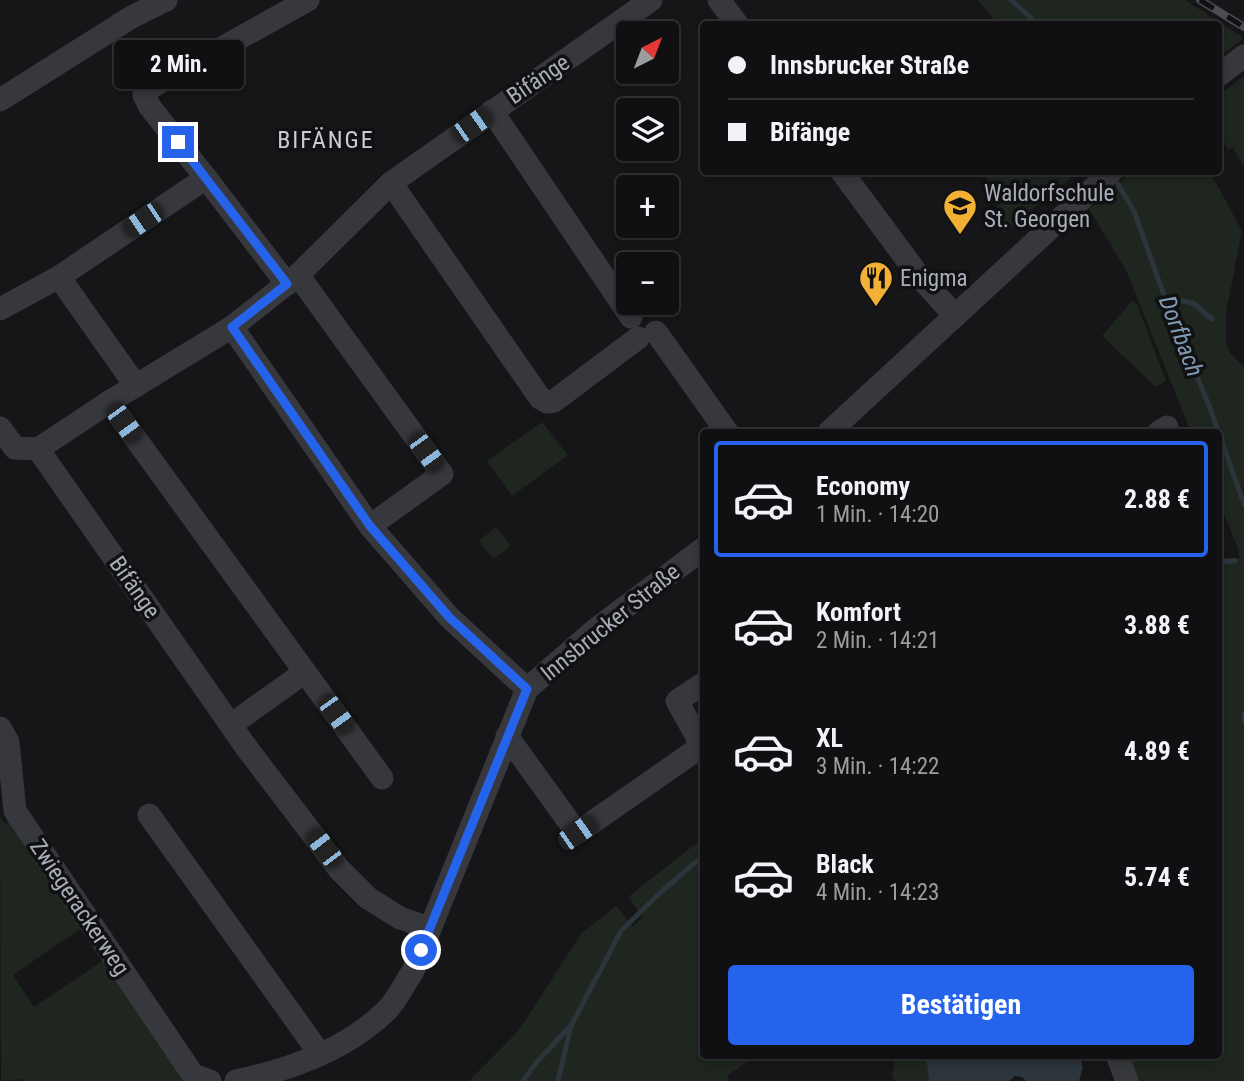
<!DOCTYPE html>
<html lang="de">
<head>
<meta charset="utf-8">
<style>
  body { margin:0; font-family:"Roboto Condensed",sans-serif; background:#19191b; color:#f1f3f6; height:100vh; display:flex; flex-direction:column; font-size:26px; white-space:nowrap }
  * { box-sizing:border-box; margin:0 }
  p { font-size:23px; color:#9c9d9f }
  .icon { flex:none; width:38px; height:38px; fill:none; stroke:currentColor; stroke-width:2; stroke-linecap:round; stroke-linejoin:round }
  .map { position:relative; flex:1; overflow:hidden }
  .sheet { position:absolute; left:700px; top:429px; width:522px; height:630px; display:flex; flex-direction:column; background:#101012; border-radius:7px; box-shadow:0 4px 10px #0003,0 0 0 2px #303032 }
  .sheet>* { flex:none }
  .hud { position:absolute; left:700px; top:21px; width:522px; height:154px; border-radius:7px; box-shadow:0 4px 10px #0003,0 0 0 2px #303032; display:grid; align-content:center; height:154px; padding:0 28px; background:#101012 }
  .needle { width:46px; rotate:42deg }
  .buttons { position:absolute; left:616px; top:21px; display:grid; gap:14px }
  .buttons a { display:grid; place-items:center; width:63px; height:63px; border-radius:7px; background:#101012; box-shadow:0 4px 10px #0003,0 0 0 2px #303032; font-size:35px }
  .end { position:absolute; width:32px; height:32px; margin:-16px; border:9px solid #2563eb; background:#fff; box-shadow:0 0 0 4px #fff }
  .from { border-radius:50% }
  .bubble { position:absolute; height:49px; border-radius:7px; background:#101012; box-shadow:0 4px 10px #0003,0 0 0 2px #303032; font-size:23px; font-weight:700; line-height:49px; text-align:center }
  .car { position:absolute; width:21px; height:42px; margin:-21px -10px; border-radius:9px; box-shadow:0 0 5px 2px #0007; background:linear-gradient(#222 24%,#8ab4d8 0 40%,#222 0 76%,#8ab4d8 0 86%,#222 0) }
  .hud b { display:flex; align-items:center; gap:24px; height:66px; font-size:26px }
  .hud b+b { border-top:2px solid #303032 }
  .hud i { width:18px; height:18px; background:#f1f3f6 }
  ul { padding:12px 0 0; list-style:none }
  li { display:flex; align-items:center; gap:21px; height:116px; margin:0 14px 10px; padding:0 14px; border:4px solid transparent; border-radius:7px }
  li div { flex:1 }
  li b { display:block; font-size:26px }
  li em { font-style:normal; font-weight:700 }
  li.current { border-color:#2563eb }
  li>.icon { width:63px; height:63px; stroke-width:1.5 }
  .cta { display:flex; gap:14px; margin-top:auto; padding:14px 28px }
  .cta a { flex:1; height:80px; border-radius:7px; background:#2563eb; color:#fff; font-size:28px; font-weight:700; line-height:80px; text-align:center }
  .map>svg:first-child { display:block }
</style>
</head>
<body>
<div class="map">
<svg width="1244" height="1081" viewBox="0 0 1244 1081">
  <rect width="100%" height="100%" fill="#161618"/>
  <g fill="#1e261f">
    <polygon points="978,0 1185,0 1244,38 1218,58 1218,24 998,24"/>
    <polygon points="1244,76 1244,167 1233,148 1228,150 1218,130 1218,96"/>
    <polygon points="984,172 1068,172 1070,179 1003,233 995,198"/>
    <polygon points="1132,172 1210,172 1242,231 1226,312 1226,343 1230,353 1244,367 1244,1081 1137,1081 1127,1055 1218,1055 1218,558 1240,558 1237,546 1218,498 1218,432 1191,432 1126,270 1089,209"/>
    <polygon points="1132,301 1137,304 1166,381 1156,387 1102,336"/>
    <polygon points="542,422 568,455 512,496 487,461"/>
    <polygon points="496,527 511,546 493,559 479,541"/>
    <polygon points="0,816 5,824 14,821 86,925 13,975 34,1007 107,958 185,1081 23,1081 21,1079 1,1081"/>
    <polygon points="703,838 704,1055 757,1055 727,1076 730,1081 469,1081 519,1030 581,934 616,906 633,926 643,917 628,897"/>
    <polygon points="896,1055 926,1055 929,1081 894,1081 892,1074"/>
  </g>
  <polygon fill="#2c353c" points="926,1055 1079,1055 1083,1067 1079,1081 1026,1081 1022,1077 1015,1076 1009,1081 929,1081"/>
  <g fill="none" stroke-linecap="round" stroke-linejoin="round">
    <g stroke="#2c353c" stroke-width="5">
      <polyline points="1011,0 1038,24"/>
      <polyline points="1113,176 1134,211 1165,298 1210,408 1244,504"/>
      <polyline points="1166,298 1193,303 1212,319"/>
      <polyline points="1218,562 1235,561"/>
      <polyline points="1244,714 1244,721"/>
      <polyline points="523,1081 536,1063 572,1024 621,931 662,891 704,855"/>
      <polyline points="558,1081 571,1026"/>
    </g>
    <g stroke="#37383d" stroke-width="23">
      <polyline points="719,0 737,24"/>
      <polyline points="1218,76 1244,56"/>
      <polyline points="0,100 130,18 166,0"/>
      <polyline points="492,111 631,317"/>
      <polyline points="842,172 919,276 955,316"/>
      <polyline points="206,178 150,107 144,95 148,89 155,85 308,0"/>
      <polyline points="391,183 540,398 547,402 554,401 638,338"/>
      <polyline points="298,275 442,474 370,526"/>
      <polyline points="0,309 59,277"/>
      <polyline points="232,327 370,526 449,617 527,689"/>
      <polyline points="656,332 727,432"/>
      <polyline points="136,386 59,277 206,178 287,284"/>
      <polyline points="109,402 305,672 232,724"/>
      <polyline points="0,428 15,448 38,449"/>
      <polyline points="829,432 1111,172"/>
      <polyline points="1159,432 1167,427"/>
      <polyline points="305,672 382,778"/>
      <polyline points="0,728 8,742 15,811 193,1075 210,1081"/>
      <polyline points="507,736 577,833 702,746 677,701 704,683"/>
      <polyline points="149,815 320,1054"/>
      <polyline points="429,928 400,918 368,898 339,869 246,747 38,449 109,402 232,327 298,275 391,183 651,0"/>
      <polyline points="1117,1055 1127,1081"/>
      <path d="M236,1081C289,1070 346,1050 386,1011C397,1001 404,984 413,971L527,689L595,630L704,548"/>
    </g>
    <g stroke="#4a4c52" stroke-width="8">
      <polyline id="rail" points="1200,0 1244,27"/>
    </g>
    <use href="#rail" stroke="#111113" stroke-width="5" stroke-dasharray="16" stroke-linecap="butt"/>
  </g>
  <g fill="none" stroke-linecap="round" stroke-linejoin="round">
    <polyline stroke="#2563eb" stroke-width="9" points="178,142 287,284 232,327 370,526 449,617 527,689 421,950"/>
  </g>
  <defs>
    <g id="school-pin" transform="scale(1.75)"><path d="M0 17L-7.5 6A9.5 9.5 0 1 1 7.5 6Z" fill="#f2b134" stroke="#111113"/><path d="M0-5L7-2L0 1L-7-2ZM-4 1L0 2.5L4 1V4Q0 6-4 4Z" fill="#111"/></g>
    <g id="restaurant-pin" transform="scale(1.75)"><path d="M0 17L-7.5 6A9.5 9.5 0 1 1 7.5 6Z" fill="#f2b134" stroke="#111113"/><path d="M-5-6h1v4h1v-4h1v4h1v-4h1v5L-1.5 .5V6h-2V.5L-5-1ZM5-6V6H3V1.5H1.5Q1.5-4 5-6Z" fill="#111"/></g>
  </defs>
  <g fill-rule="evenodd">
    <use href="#school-pin" x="960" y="206"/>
    <use href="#restaurant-pin" x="876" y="278"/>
  </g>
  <g text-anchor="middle" stroke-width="7" stroke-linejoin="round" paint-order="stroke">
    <g font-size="23" fill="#a8adb8" stroke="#111113">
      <text transform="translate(538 79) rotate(-34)" y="8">Bifänge</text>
      <text transform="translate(135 587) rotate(55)" y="8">Bifänge</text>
      <text transform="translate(610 622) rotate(-39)" y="8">Innsbrucker Straße</text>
      <text transform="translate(80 907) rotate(56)" y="8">Zwiegerackerweg</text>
    </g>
    <g font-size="23" fill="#a8adb8" stroke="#111113" text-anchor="start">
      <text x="984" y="201">Waldorfschule<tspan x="984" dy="26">St. Georgen</tspan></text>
      <text x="900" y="286">Enigma</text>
    </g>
    <g font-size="24" letter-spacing="2" fill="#c9ccd4" stroke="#111113">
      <text x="326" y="148">BIFÄNGE</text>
    </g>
    <g font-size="24" font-style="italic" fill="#7f9bb3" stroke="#111113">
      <text transform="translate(1181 336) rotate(69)" y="8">Dorfbach</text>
    </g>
  </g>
</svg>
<div class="buttons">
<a><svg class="needle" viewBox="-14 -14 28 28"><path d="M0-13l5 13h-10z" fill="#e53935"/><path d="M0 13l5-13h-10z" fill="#9c9d9f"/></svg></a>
<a><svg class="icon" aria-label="layers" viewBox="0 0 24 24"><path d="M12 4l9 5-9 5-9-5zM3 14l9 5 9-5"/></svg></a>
<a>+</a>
<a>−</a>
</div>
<i class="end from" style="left:421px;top:950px"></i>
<i class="end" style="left:178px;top:142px"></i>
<div class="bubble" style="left:114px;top:40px;width:130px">2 Min.</div>
<i class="car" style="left:472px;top:125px;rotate:55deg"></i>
<i class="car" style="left:143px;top:220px;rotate:236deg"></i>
<i class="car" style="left:124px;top:423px;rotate:144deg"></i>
<i class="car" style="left:426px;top:452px;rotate:144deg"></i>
<i class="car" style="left:336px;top:714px;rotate:144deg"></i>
<i class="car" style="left:577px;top:833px;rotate:55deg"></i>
<i class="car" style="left:324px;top:848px;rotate:323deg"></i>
<div class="hud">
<b><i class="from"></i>Innsbrucker Straße</b>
<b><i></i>Bifänge</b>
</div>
<section class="sheet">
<ul>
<li class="current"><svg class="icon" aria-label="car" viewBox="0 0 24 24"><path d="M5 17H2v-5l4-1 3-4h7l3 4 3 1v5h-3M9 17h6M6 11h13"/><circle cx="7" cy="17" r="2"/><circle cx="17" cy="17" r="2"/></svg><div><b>Economy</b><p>1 Min. · 14:20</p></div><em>2.88 €</em></li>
<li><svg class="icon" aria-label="car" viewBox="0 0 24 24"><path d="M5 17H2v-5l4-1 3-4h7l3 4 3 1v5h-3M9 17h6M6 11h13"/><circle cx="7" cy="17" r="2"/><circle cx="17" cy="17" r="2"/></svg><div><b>Komfort</b><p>2 Min. · 14:21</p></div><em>3.88 €</em></li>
<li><svg class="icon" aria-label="car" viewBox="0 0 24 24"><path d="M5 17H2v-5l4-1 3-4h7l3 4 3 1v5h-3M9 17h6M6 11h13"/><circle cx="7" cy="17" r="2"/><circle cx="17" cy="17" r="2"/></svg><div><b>XL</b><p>3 Min. · 14:22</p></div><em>4.89 €</em></li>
<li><svg class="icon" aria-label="car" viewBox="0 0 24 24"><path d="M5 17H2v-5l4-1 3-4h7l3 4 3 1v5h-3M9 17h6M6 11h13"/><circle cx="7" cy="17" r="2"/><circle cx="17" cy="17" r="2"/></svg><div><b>Black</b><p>4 Min. · 14:23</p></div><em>5.74 €</em></li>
</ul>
<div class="cta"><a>Bestätigen</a></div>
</section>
</div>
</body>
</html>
